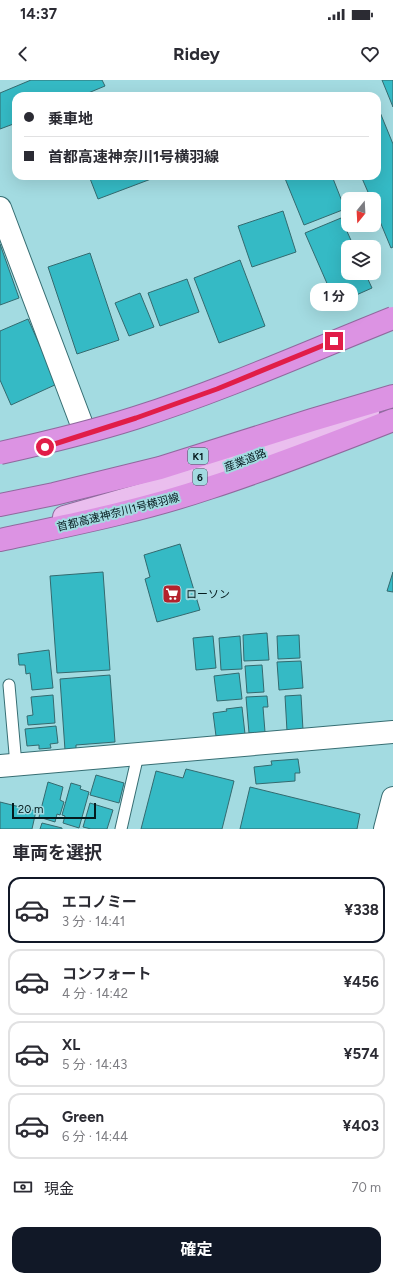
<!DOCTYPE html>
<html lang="ja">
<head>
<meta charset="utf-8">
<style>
  body { margin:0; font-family:Figtree,"Noto Sans JP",sans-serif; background:#f7f7f7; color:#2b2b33; height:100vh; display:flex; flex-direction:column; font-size:15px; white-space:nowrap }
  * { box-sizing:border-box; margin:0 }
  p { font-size:13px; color:#7c7c81 }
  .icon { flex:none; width:22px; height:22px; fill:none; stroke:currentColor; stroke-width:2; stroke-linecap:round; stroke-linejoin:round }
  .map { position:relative; height:749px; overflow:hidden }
  .panel { display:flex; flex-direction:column; background:#fff; flex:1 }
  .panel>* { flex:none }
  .banner { position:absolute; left:12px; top:12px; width:369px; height:88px; border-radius:12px; box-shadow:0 4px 16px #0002; display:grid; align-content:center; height:88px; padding:0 12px; background:#fff }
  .needle { width:26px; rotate:198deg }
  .fabs { position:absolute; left:341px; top:112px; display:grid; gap:8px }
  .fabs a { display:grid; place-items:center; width:40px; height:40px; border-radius:8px; background:#fff; box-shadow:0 4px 16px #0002; font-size:20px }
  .scale { position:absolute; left:12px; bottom:10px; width:84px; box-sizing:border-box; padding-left:4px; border:2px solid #041a1d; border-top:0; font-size:11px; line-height:14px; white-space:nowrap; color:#041a1d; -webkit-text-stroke:3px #a3dbe1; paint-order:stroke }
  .end { position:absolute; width:18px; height:18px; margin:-9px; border:5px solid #e11d48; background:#fff; box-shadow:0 0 0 2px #fff }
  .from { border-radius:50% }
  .bubble { position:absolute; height:28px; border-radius:12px; background:#fff; box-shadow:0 4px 16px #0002; font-size:13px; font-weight:700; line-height:28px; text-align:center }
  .banner b { display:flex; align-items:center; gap:14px; height:38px; font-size:15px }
  .banner b+b { border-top:1px solid #e1e1e2 }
  .banner i { width:10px; height:10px; background:#2b2b33 }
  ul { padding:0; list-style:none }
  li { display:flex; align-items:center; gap:12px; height:66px; margin:0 8px 6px; padding:0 4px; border:2px solid #e1e1e2; border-radius:12px }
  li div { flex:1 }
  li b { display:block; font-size:15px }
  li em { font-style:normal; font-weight:700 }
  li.current { border-color:#111827 }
  li>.icon { width:36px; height:36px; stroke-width:1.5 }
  h2 { padding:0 12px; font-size:18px; line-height:48px }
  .pay { display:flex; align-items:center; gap:10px; height:44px; padding:0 12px; font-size:15px }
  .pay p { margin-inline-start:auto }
  .cta { display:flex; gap:8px; margin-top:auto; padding:8px 12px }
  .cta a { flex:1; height:46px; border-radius:12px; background:#111827; color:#fff; font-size:16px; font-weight:700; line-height:46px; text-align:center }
  .status { display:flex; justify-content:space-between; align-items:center; height:28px; padding:0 20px; background:#fff; direction:ltr }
  .status svg { height:11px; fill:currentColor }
  header { display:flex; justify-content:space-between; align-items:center; height:52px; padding:0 12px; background:#fff; font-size:18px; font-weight:700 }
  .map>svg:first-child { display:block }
</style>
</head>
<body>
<div class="status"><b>14:37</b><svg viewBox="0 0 49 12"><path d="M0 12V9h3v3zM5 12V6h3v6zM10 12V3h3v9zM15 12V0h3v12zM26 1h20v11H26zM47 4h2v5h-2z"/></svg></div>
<header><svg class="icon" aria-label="back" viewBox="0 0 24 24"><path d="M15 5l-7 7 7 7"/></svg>Ridey<svg class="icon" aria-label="heart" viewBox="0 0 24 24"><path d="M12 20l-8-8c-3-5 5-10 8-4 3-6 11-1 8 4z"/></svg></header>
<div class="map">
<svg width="393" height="749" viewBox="0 0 393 749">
  <rect width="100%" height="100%" fill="#a3dbe1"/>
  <g fill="#35bac5" stroke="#336a6f">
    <polygon points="31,0 102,0 105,6 81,16 16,16 16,43 0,49 0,13"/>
    <polygon points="382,0 393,0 393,27"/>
    <polygon points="377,25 393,64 393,167 391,168 374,127 374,119 371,119 361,96 377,96"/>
    <polygon points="89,96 150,96 151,99 98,119"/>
    <polygon points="284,96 332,96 345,129 304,145"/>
    <polygon points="283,131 296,172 252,187 238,146"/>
    <polygon points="341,138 354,167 348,167 348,193 365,193 372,208 336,224 305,153"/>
    <polygon points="0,164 19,218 0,225"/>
    <polygon points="90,173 119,260 77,274 48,187"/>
    <polygon points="240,180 265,246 219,263 194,198"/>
    <polygon points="187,199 199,232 160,246 148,213"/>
    <polygon points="140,213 154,247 129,256 115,223"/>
    <polygon points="28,239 57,304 11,325 0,300 0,251"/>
    <polygon points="180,464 200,530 157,542 145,499 150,497 144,475"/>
    <polygon points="103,492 110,590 57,593 50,496"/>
    <polygon points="393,492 393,512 387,511"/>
    <polygon points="267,553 269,580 244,581 243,555"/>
    <polygon points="299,555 300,578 278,579 277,556"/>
    <polygon points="213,556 216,588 196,590 193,558"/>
    <polygon points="240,556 242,589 221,590 219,558"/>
    <polygon points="49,570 53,608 32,610 30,593 26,594 25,585 19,585 18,574"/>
    <polygon points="301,581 303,608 279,610 277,582"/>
    <polygon points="262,585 264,612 247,613 245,586"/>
    <polygon points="239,593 242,619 217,621 214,596"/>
    <polygon points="110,595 115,662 76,665 76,670 65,670 60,599"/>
    <polygon points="53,615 55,643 28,645 27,636 33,635 31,617"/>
    <polygon points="301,615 303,650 287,651 285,616"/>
    <polygon points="267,616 268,627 263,627 265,652 249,653 246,617"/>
    <polygon points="242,627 245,654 216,656 213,633 227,631 226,629"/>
    <polygon points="56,646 58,663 50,664 51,668 39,669 39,665 27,666 25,649"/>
    <polygon points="298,679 300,693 295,693 295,701 256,704 254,687 272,685 271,681"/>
    <polygon points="186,689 234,701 222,749 141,749 156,691 183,698"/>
    <polygon points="96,695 124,703 119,723 90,715"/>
    <polygon points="48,702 63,707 60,720 64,722 60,735 57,734 55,742 39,737"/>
    <polygon points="71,703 81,706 80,709 89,712 79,748 63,743 65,736 62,735"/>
    <polygon points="250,707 360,734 357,749 240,749"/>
    <polygon points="0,722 36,731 32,749 0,749"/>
    <polygon points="90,723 113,730 107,749 91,749 83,747"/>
    <polygon points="42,743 62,748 62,749 40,749"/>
  </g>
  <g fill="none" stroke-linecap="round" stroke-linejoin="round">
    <g stroke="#376e73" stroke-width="13">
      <g id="service">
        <polyline points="9,605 16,685"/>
        <polyline points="121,749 138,675"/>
      </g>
    </g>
    <g stroke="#376e73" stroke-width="24">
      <g id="minor">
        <polyline points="0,128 82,345"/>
        <polyline points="0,686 393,652"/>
      </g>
    </g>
    <g stroke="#376e73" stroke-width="24">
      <polyline id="tertiary" points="385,749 393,718"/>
    </g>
    <g stroke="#90699e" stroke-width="24">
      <polyline id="primary" points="64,437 193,400 368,332"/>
    </g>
    <g stroke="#90699e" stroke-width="24">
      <g id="motorway">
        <polyline points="0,425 54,414 160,388 312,340 393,316"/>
        <path d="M0,460C70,445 141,431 209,408C271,388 332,364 393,340"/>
      </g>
    </g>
    <use href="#service" stroke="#fff" stroke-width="11"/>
    <use href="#minor" stroke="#fff" stroke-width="22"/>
    <use href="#tertiary" stroke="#fff" stroke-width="22"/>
    <use href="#primary" stroke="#eabeee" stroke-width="22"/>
    <use href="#motorway" stroke="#dc93e3" stroke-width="22"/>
    <g stroke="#90699e" stroke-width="24" stroke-linecap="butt">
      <path id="motorway-bridge" d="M0,373C45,363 91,352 135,338C223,310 308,272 393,238"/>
    </g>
    <use href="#motorway-bridge" stroke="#dc93e3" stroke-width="22"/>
  </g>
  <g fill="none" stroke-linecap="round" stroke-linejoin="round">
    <polyline stroke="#e11d48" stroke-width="5" points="45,367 136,338 217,309 334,261"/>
  </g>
  <defs>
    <g id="supermarket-square" transform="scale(1)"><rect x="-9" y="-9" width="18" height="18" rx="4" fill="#b4222d" stroke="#a3dbe1"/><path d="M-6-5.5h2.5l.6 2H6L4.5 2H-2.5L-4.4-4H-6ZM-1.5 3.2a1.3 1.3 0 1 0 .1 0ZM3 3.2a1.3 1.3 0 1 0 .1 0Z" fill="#fff"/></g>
  </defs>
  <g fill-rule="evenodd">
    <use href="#supermarket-square" x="172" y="514"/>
  </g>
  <g text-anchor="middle" stroke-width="4" stroke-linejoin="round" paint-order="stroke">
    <g fill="#a3dbe1" stroke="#345458" stroke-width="1">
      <rect x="188" y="368" width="20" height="16" rx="3"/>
      <rect x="193" y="389" width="14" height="16" rx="3"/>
    </g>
    <g font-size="10" font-weight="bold" fill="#041a1d">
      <text x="198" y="380">K1</text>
      <text x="200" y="401">6</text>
    </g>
    <g font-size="11" fill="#041a1d" stroke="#a3dbe1">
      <text transform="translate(245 380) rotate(-21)" y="4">産業道路</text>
      <text transform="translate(118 432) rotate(-14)" y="4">首都高速神奈川1号横羽線</text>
    </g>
    <g font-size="11" fill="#041a1d" stroke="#a3dbe1" text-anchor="start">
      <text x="186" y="518">ローソン</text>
    </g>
  </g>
</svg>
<div class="fabs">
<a><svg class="needle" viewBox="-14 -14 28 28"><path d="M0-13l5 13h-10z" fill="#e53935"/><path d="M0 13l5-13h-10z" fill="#7c7c81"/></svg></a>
<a><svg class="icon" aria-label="layers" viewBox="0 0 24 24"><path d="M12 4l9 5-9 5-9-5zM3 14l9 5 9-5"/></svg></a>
</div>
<div class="scale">20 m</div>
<i class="end from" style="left:45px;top:367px"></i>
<i class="end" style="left:334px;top:261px"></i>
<div class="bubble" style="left:310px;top:203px;width:48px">1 分</div>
<div class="banner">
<b><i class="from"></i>乗車地</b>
<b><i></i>首都高速神奈川1号横羽線</b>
</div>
</div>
<section class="panel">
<h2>車両を選択</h2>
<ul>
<li class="current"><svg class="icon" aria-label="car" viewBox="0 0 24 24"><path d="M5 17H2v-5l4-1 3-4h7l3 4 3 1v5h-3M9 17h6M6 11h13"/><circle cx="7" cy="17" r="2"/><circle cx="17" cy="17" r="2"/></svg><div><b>エコノミー</b><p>3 分 · 14:41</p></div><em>¥338</em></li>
<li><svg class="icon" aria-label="car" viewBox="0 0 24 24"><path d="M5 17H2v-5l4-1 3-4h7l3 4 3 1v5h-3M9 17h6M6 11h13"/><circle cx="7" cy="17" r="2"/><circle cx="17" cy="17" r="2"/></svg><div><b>コンフォート</b><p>4 分 · 14:42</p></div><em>¥456</em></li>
<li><svg class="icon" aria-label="car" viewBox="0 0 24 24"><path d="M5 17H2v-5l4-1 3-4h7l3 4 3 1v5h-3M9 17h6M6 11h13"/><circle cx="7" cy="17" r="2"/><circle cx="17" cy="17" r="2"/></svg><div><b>XL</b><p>5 分 · 14:43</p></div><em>¥574</em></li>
<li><svg class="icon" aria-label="car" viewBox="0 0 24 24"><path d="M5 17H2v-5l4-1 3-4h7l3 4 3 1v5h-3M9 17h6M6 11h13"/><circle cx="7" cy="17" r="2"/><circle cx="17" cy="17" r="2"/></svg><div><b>Green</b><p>6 分 · 14:44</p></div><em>¥403</em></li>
</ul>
<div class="pay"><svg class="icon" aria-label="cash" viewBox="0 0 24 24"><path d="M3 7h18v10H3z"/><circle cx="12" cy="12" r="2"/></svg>現金<p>70 m</p></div>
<div class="cta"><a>確定</a></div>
</section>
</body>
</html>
